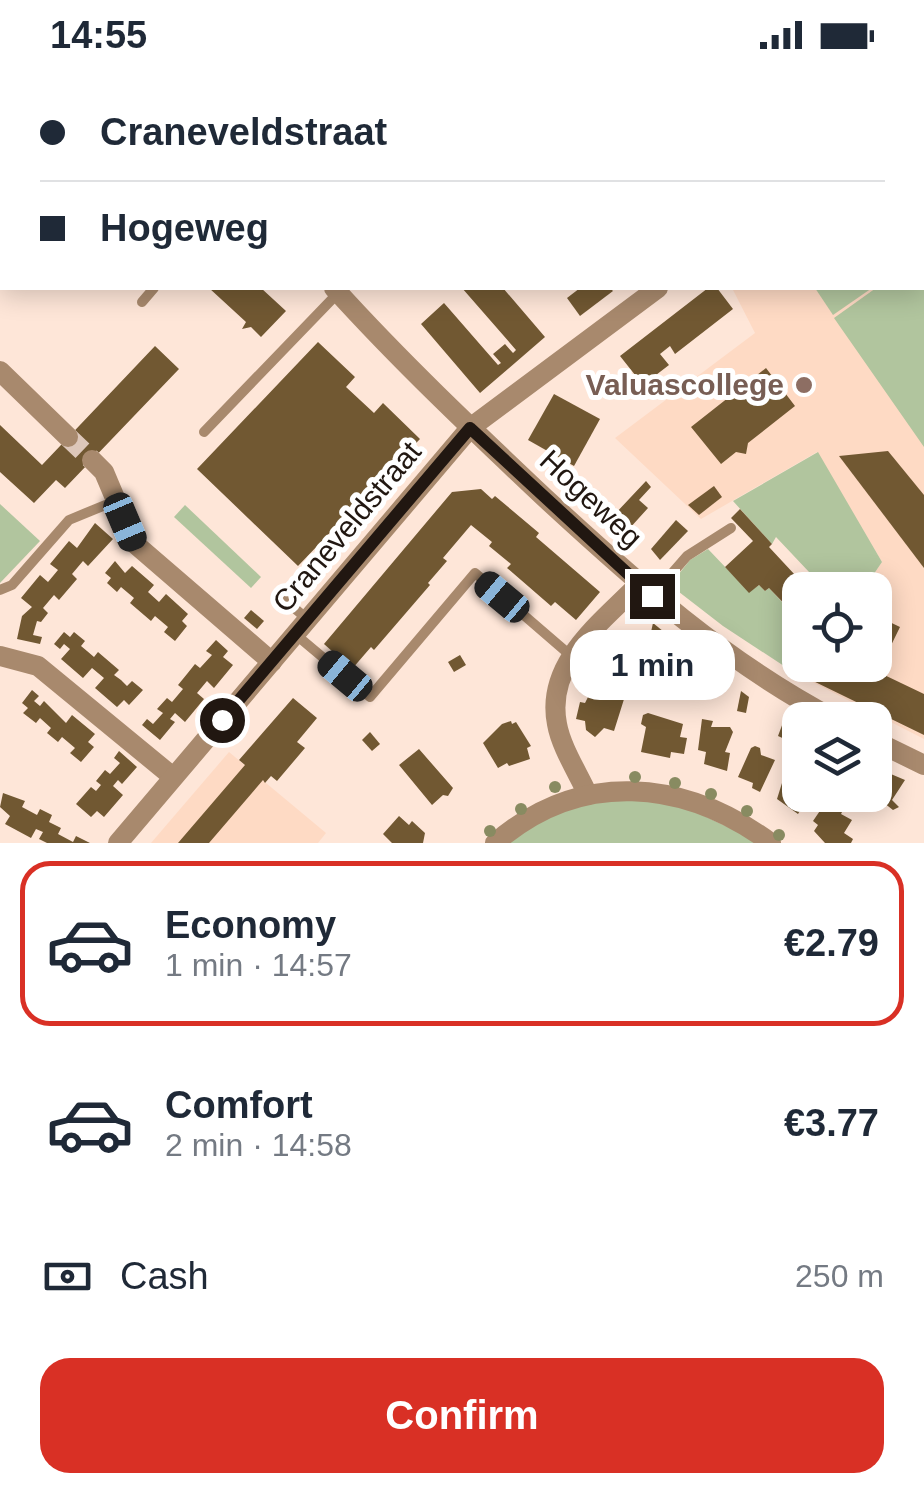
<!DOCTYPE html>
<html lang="en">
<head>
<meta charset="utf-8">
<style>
  body { margin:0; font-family:Arial,sans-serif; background:#f6f6f7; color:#1f2937; height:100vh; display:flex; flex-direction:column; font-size:38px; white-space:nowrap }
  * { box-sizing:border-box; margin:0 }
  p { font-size:32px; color:#747a83 }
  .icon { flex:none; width:55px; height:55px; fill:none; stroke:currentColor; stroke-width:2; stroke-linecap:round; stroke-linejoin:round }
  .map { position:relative; height:773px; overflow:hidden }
  .panel { display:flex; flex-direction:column; background:#fff; flex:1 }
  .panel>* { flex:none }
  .guide { position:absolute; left:0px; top:0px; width:925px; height:220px; box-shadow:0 5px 25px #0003; display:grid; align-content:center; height:220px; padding:0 40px; background:#fff }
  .fabs { position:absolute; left:782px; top:502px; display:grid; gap:20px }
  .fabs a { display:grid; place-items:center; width:110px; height:110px; border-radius:20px; background:#fff; box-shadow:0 5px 25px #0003; font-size:50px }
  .end { position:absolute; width:45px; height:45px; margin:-22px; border:12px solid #211711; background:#fff; box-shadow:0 0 0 5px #fff }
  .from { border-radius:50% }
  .bubble { position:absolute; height:70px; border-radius:30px; background:#fff; box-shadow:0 5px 25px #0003; font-size:32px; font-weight:600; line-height:70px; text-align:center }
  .car { position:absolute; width:30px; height:60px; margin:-30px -15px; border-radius:12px; box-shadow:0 0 8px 2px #0007; background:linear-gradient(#222 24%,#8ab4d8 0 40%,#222 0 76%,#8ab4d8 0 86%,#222 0) }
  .guide b { display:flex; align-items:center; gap:35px; height:95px; font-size:38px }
  .guide b+b { border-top:2px solid #e0e1e3 }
  .guide i { width:25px; height:25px; background:#1f2937 }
  ul { padding:18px 0 0; list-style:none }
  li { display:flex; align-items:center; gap:30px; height:165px; margin:0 20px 15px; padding:0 20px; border:5px solid transparent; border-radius:30px }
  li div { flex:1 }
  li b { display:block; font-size:38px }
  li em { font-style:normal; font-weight:600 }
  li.on { border-color:#d93025 }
  li>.icon { width:90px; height:90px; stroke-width:1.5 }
  .pay { display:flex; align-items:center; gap:25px; height:110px; padding:0 40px; font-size:38px }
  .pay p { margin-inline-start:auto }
  .action { display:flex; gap:20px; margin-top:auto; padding:20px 40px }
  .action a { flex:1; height:115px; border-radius:30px; background:#d93025; color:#fff; font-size:40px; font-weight:600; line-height:115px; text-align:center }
  .status { display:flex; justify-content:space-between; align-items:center; height:70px; padding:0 50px; background:#fff; direction:ltr }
  .status svg { height:28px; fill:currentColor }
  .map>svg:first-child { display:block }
</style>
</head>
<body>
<div class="status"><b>14:55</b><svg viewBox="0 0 49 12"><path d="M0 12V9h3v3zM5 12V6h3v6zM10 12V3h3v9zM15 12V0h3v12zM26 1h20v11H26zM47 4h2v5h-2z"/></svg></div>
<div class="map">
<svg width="924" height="773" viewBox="0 0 924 773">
  <rect width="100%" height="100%" fill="#fee6d8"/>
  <g fill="#fedac4">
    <polygon points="924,35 924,669 787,599 800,587 800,595 875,595 875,520 863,520 882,492 817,382 701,449 615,368 755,263 732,218 922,218"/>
    <polygon points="229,682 326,763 318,773 151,773"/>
  </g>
  <g fill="#b1c59e">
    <polygon points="924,131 924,377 834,248 876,218 922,218"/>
    <polygon points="815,218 872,218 833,245"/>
    <polygon points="818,382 882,492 863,520 826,520 776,467 772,474 733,431"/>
    <polygon points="0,434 40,471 0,513"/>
    <polygon points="185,435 261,507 251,518 174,447"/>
    <polygon points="708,479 749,522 759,515 765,521 769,518 797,548 792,554 800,563 800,583 784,596 723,556 670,515 690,490"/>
    <polygon points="591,731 673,731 761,773 504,773 529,753"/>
  </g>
  <g fill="#715832">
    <polygon points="209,218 261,218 286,241 261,267 251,257 242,259 246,252"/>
    <polygon points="462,218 503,218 545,267 480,323 421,254 444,233 498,295 501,293 493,284 505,274 513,283 516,280"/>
    <polygon points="580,218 610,218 613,221 580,246 567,228"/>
    <polygon points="708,218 717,218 733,239 675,284 670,276 660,284 669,295 643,315 620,286"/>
    <polygon points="318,272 355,307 346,317 374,343 383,333 420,369 298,496 197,399"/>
    <polygon points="155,276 179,299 65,418 56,410 34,433 0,402 0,355 42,395"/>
    <polygon points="766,298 795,336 748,373 746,384 736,382 721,394 691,357"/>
    <polygon points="554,324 600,349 574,396 528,370"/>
    <polygon points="888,381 924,425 924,498 839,386"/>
    <polygon points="646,411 651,417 639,430 648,438 629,459 614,445"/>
    <polygon points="714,416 722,427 699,445 688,435"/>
    <polygon points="481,419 492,429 495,426 539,463 536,467 600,522 576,550 555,532 551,536 507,498 511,494 489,476 492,472 471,455 443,488 447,491 428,513 430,515 374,580 371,577 352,599 324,574 452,422"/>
    <polygon points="740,439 772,474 769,477 809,520 800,520 800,563 791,554 798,548 769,518 765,521 759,515 749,523 725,497 753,471 731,448"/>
    <polygon points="676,450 688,461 660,490 651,479"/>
    <polygon points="95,453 113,469 88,496 83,491 72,504 77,509 59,530 54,525 43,538 48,543 41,552 37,551 33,565 42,567 40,574 17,569 22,546 32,537 21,528 40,505 48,512 58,500 50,494 69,471 77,478"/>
    <polygon points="115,491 125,503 132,496 154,515 148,522 159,532 166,524 188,544 182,551 187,556 175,571 164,562 168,557 155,546 151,551 130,533 134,528 121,517 117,522 107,513 111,508 105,503"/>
    <polygon points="251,540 264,551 257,559 244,548"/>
    <polygon points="875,545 900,557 878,602 924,624 924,665 807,608 814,595 875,595"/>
    <polygon points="653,553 669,566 660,607 642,603"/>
    <polygon points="64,562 70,567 74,562 85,571 81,576 87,581 94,587 98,582 119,600 114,605 121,610 127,616 132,611 143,620 129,635 124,630 117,637 95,618 104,608 92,598 83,608 61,589 70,579 64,574 60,579 54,574"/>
    <polygon points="216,570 228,581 223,587 233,595 214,618 207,611 197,623 204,629 185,652 175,643 170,649 175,652 160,670 142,655 147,649 153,654 163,643 157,639 167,628 172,632 183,619 178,615 187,604 195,594 200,598 212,585 206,581"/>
    <polygon points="687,581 704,595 703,604 713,605 711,618 705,617 703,630 699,629 700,621 673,616 674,610 681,611"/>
    <polygon points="460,585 466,595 454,602 448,592"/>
    <polygon points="592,619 625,626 614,661 604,658 595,667 586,660 585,651 576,649 580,632 585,633"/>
    <polygon points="32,620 39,626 34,631 40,636 44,631 66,653 72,645 95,664 88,672 94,677 81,692 70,683 75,678 62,667 58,672 47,663 51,658 40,648 36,653 23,643 28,638 22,633"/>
    <polygon points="741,621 749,627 746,643 737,641"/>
    <polygon points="293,628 317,648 297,672 305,678 277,711 271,706 265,713 263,710 209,773 178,773 245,695 239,690"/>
    <polygon points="648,643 683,654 680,667 687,668 684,684 671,682 670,688 641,682 646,657 641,654 643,645"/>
    <polygon points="702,649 713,651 711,657 730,657 733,662 725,682 730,683 727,701 704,694 706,682 698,680"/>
    <polygon points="784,650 800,659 800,676 778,666"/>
    <polygon points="511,651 512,654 516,652 531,676 527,678 530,689 509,696 507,693 498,698 483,673 502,654"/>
    <polygon points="370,662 380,674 372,681 362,670"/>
    <polygon points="755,676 760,678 761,685 775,690 760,722 752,718 753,713 738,707 751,678"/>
    <polygon points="419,679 453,718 448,726 443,725 432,735 399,695"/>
    <polygon points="119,681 137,697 122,714 118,710 113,716 123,725 104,747 97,741 91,747 76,734 91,717 96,721 101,715 96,711 105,700 110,704 120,693 114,688"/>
    <polygon points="879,699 905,710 892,730 899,737 893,740 875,726 875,705"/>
    <polygon points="789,707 800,713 800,725 809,725 798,744 777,729 782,713 785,715"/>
    <polygon points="3,723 25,731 22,737 37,745 40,739 52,745 49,752 61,758 58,764 73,772 76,766 90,773 47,773 39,769 43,762 36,759 31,768 5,754 10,746 0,737"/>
    <polygon points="830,726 840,732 838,736 843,740 841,744 852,750 844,763 853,769 851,773 825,773 814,761 818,755 813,751"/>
    <polygon points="399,746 409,755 412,751 425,763 423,773 392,773 383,764"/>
  </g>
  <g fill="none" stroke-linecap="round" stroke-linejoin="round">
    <polyline stroke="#ddc7ba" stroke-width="20" stroke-dasharray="20 10" stroke-linecap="butt" points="68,367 92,390"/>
    <g stroke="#a8896d" stroke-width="10">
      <polyline points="922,33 924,35"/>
      <polyline points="142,232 154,218"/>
      <polyline points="204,362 338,223"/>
      <polyline points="0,520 12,515 69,450 115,431"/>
      <polyline points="653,525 687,486 731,458"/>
      <polyline points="285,530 307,549"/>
      <polyline points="295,564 370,627 475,503 570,585"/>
    </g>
    <g stroke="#a8896d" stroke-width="20">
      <polyline points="145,0 148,2"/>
      <polyline points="542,0 545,2"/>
      <polyline points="88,2 90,0"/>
      <polyline points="179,2 181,0"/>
      <polyline points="922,7 924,5"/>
      <polyline points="0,92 2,90"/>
      <path d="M334,218C400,291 473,360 545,428C636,512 725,592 836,650"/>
      <polyline points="0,301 68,367"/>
      <polyline points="92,390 104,402 134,473 272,592"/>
      <polyline points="0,586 38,596 173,707"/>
      <polyline points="875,671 924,695"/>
      <path d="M588,725C578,703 561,677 557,654C545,593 601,553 639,514"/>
      <polyline points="118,773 470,358 658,218"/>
      <path d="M495,773C580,699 684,709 771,773"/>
    </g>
  </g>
  <g fill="#888b61">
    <circle cx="635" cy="707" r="6"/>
    <circle cx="675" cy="713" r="6"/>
    <circle cx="555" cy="717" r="6"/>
    <circle cx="711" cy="724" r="6"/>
    <circle cx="521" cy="739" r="6"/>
    <circle cx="747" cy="741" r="6"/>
    <circle cx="490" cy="761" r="6"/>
    <circle cx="779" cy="765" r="6"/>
  </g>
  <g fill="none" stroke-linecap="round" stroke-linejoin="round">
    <polyline stroke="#211711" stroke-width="12" points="222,650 470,358 652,526"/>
  </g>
  <circle fill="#8d6e63" stroke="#fff" stroke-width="4" cx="804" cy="315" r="10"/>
  <g text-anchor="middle" stroke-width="10" stroke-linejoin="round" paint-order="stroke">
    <g font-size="30" font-weight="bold" fill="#785e54" stroke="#fff" text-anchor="end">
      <text x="784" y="325">Valuascollege</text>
    </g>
    <g font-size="30" fill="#211711" stroke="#fff">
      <text transform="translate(591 429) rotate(43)" y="10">Hogeweg</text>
      <text transform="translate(347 457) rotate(-50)" y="10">Craneveldstraat</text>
    </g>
  </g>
</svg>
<div class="fabs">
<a><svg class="icon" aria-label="locate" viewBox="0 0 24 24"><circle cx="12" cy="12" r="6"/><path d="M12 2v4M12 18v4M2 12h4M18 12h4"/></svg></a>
<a><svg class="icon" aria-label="layers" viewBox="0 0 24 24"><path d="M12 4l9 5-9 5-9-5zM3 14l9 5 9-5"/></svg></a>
</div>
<i class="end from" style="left:222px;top:650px"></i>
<i class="end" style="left:652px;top:526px"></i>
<div class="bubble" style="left:570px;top:560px;width:165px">1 min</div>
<i class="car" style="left:125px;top:452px;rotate:157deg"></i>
<i class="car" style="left:502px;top:527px;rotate:310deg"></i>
<i class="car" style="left:345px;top:606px;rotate:310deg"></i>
<div class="guide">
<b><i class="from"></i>Craneveldstraat</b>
<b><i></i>Hogeweg</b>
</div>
</div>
<section class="panel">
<ul>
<li class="on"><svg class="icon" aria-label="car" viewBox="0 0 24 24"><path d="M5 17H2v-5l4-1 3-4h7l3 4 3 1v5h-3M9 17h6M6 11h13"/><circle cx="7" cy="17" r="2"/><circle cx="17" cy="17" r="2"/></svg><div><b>Economy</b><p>1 min · 14:57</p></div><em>€2.79</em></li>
<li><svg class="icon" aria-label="car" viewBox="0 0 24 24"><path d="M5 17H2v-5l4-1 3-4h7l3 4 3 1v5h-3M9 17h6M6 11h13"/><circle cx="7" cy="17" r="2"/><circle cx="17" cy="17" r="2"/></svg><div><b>Comfort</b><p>2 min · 14:58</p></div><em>€3.77</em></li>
</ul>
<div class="pay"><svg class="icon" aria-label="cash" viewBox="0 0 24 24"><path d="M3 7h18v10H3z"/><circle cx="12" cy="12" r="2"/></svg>Cash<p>250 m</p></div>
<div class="action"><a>Confirm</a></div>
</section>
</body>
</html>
